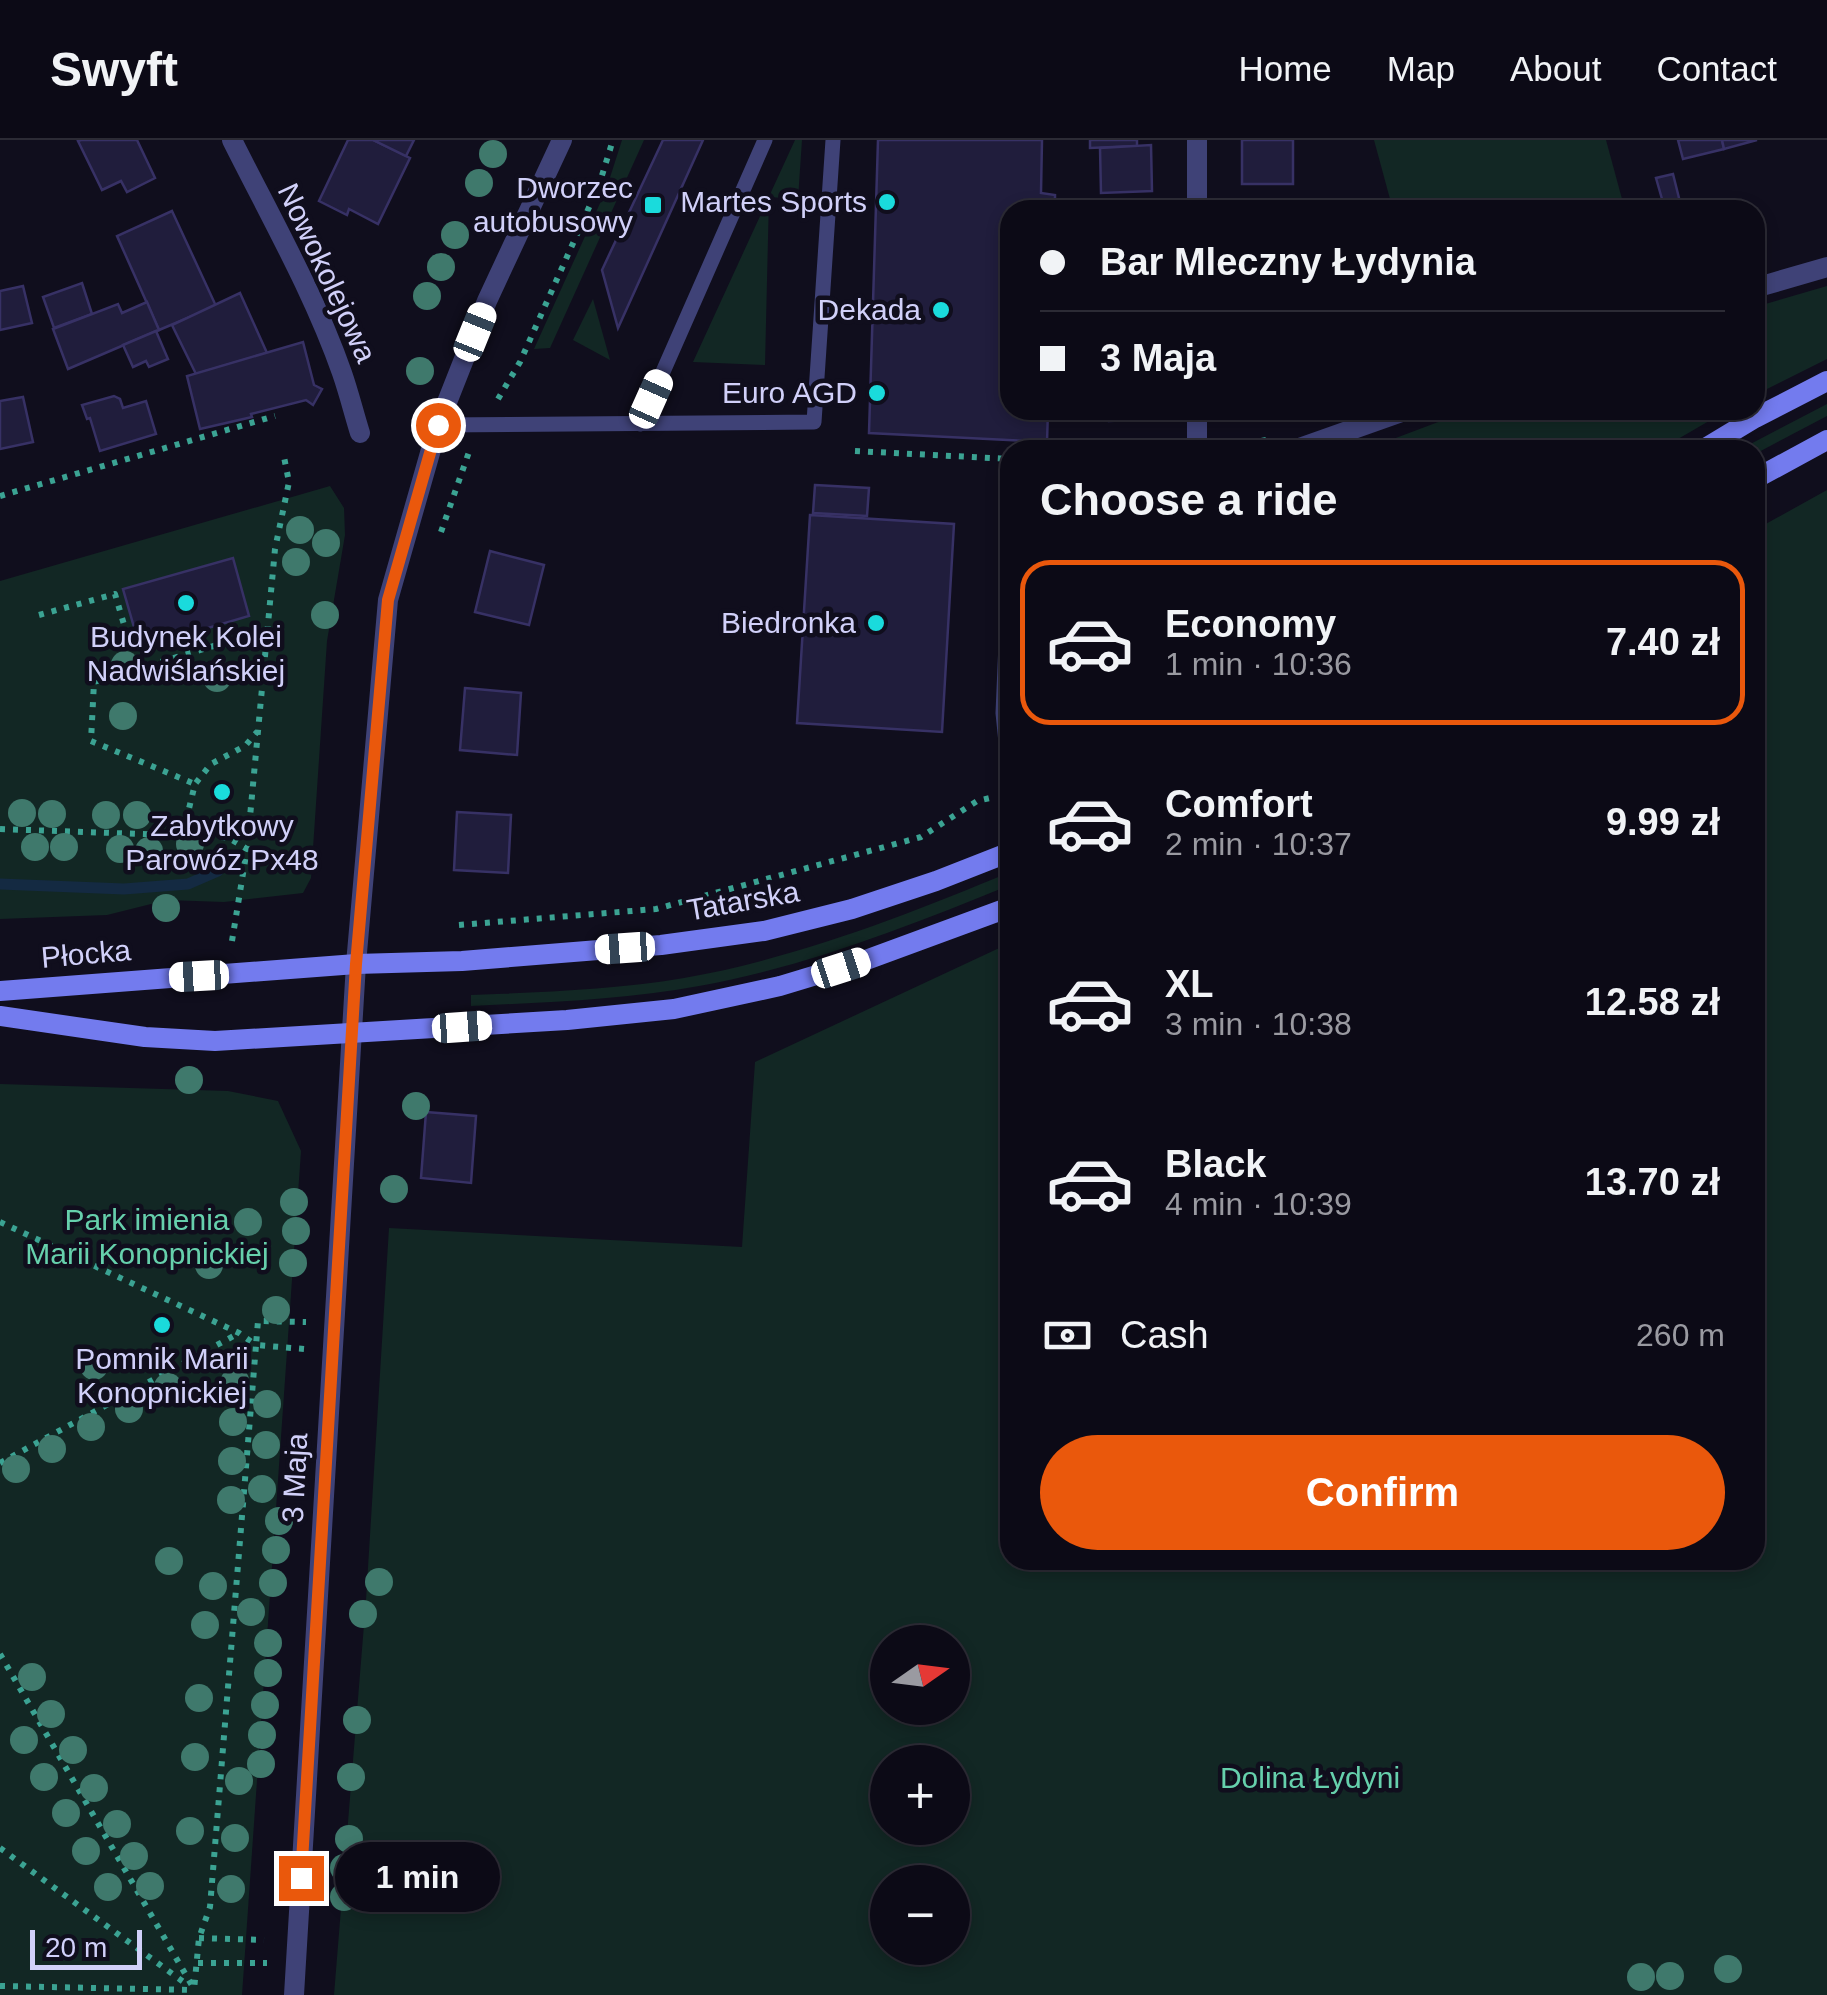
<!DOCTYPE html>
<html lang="en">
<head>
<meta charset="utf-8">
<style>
  body { margin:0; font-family:Helvetica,sans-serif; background:#15131f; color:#f1f3f6; height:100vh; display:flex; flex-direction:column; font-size:38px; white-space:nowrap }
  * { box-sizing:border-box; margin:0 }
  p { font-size:32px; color:#9a9aa1 }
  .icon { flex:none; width:55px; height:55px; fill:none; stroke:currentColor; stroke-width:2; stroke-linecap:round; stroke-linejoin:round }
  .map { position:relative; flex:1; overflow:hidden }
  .sheet { position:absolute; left:1000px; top:300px; width:765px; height:1130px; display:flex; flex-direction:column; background:#0c0a16; border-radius:30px; box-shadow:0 5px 15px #0003,0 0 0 2px #2c2b35 }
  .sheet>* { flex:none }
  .hud { position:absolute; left:1000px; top:60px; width:765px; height:220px; border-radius:30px; box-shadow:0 5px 15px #0003,0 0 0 2px #2c2b35; display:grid; align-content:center; height:220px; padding:0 40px; background:#0c0a16 }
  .needle { width:65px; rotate:76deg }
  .tools { position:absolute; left:870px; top:1485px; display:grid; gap:20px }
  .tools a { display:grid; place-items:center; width:100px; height:100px; border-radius:50%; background:#0c0a16; box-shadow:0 5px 15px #0003,0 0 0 2px #2c2b35; font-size:50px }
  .scale { position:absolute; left:30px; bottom:25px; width:112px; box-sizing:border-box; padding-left:10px; border:5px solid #d1d0f9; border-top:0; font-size:28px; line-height:35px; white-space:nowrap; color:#d1d0f9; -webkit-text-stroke:8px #100e1d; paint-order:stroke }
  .end { position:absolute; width:45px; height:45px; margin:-22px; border:12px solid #ea580c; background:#fff; box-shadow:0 0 0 5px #fff }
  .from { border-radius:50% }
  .bubble { position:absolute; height:70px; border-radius:35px; background:#0c0a16; box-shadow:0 5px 15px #0003,0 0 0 2px #2c2b35; font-size:32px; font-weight:700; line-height:70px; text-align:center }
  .car { position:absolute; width:30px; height:60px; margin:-30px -15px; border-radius:12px; box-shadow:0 0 8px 2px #0007; background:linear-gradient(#fff 24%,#345 0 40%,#fff 0 76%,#345 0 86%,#fff 0) }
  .hud b { display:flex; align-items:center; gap:35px; height:95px; font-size:38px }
  .hud b+b { border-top:2px solid #2c2b35 }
  .hud i { width:25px; height:25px; background:#f1f3f6 }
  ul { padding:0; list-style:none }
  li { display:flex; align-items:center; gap:30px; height:165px; margin:0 20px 15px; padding:0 20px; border:5px solid transparent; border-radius:30px }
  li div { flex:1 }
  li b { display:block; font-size:38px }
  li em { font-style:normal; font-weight:700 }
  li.selected { border-color:#ea580c }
  li>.icon { width:90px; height:90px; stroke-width:1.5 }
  h2 { padding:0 40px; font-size:45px; line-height:120px }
  .pay { display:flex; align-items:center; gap:25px; height:110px; padding:0 40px; font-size:38px }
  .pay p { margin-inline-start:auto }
  .primary-button { display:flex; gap:20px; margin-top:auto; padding:20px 40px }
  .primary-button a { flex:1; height:115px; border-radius:60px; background:#ea580c; color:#fff; font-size:40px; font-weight:700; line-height:115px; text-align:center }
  header { display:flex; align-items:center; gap:60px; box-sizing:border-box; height:140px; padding:0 50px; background:#0c0a16; border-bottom:2px solid #2c2b35 }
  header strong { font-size:48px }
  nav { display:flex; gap:55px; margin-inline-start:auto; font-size:35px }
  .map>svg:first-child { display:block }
</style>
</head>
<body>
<header>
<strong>Swyft</strong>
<nav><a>Home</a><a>Map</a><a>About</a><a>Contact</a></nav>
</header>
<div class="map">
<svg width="1827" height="1855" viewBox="0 0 1827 1855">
  <rect width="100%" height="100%" fill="#100e1d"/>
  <g fill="#122724" fill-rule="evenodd">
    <polygon points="622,0 644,0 550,208 534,209 606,50"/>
    <polygon points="795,0 802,0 798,59 769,57 765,225 693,222"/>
    <polygon points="1374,0 1606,0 1625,70 1393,70"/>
    <polygon points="1827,146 1827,219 1755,255 1755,167"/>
    <polygon points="593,159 610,220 573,200"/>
    <polygon points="1827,264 1827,276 1755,314 1755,310 1739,310"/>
    <polygon points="1470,270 1728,270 1659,310 1364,310"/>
    <polygon points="330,346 344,368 345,395 327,501 311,738 303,753 224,762 167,760 107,775 0,779 0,441"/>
    <path d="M1827,350V1855H334L366,1460L389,1088L742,1107L755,922L1010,803V1420H1755V390ZM888,1502H952V1568H888ZM888,1622H952V1688H888ZM888,1742H952V1808H888Z"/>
    <path d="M1010,732V745C910,786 805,827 699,846C624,860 547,862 471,866V855C542,852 614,850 684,838C793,819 908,775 1010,732Z"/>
    <polygon points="0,944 228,951 278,961 301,1011 242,1855 0,1855"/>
  </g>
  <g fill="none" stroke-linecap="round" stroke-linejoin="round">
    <polyline stroke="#142a42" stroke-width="11" points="0,744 124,749 188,744 218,731"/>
  </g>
  <g fill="#201d3c" stroke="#373165" stroke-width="2.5">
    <polygon points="81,0 137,0 155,38 127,52 121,41 102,50 78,1"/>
    <polygon points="348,0 373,0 410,18 378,84 349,69 347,75 319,61"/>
    <polygon points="373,0 414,0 406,16"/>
    <polygon points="663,0 703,0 618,188 602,130"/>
    <polygon points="878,0 1042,0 1041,53 1055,55 1055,70 1010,70 1010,270 1048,270 1047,302 869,293"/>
    <polygon points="1090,0 1137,0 1137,6 1090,8"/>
    <rect x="1242" y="0" width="51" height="44"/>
    <polygon points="1678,0 1722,0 1724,9 1683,19"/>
    <polygon points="1722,0 1757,0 1724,9"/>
    <polygon points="1151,5 1152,51 1101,53 1100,8"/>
    <polygon points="1673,34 1680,62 1664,66 1656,38"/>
    <polygon points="172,71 216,166 159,190 117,96"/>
    <polygon points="82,143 92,174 54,188 43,157"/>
    <polygon points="23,146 32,183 0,190 0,151"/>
    <polygon points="240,153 267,213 196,234 172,185"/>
    <polygon points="147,162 159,190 68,229 53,189 118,164 122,173"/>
    <polygon points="156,191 168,219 149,227 146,221 133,227 123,205"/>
    <polygon points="303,202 314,245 322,249 313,265 306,260 251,274 252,277 200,289 187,236"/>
    <polygon points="114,256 120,259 123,268 146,261 156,294 100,311 90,278 87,279 82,265"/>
    <polygon points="23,257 33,302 0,309 0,261"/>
    <polygon points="1108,270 1160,270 1160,279 1109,281"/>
    <polygon points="815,345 869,348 867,376 813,373"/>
    <polygon points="810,375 954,384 942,592 797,583"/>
    <polygon points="490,411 544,425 529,485 475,472"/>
    <polygon points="233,418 249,476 140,508 123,449"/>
    <polygon points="465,548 521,553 517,615 460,610"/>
    <polygon points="457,672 511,675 508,733 454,730"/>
    <polygon points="426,972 476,976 471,1043 421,1038"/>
  </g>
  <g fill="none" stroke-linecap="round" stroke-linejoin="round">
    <g stroke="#3ba393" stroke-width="6" stroke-dasharray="5 8" stroke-linecap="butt">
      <polyline points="498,259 520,222 599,45 613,0"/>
      <polyline points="1223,308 1266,300"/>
      <polyline points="855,311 1010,319"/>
      <polyline points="0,356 275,276"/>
      <polyline points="441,392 470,309"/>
      <polyline points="39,475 115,454 137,529 267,490"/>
      <polyline points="137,529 94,542 91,601 195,644"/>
      <polyline points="0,689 170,695 180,693 229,698 247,709 320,724"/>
      <polyline points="183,693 195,644 211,624 245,606 257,592"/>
      <polyline points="459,785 656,769 921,697 977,661 994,657"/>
      <polyline points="232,801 247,709 275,409 289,342 283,312"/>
      <polyline points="0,1082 239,1193 256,1205 210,1767 199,1798 194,1850"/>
      <polyline points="304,1209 256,1205 258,1181 306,1182"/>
      <polyline points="0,1323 239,1193"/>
      <polyline points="0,1514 194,1849"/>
      <polyline points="0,1708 189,1846"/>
      <polyline points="199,1798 264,1800"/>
      <polyline points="198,1823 267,1823"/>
      <polyline points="0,1846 193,1850"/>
    </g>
    <g stroke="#3f4277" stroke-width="15">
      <polyline points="640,284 765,0"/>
      <polyline points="438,285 814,282 833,0"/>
      <polyline points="1010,410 1003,573 1010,642"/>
    </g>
    <g stroke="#3f4277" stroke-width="20">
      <path d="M232,0C270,76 314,153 342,233C349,253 354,274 360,293"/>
      <polyline points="1197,0 1197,70"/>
      <polyline points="1755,148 1827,127"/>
      <polyline points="1197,270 1197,310"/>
      <polyline points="1294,310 1407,270"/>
    </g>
    <polyline stroke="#3f4277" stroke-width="20" points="294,1855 356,824 388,460 438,285 487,161 562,0"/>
    <g stroke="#737bee" stroke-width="20">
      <polyline points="1702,310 1755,278 1827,241"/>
      <polyline points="1755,339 1827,300"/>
      <polyline points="0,851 356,824 462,821 661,805 764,791 852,769 936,741 1010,712"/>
      <polyline points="0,876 145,897 215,901 567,880 674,869 780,846 866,820 1010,767"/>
    </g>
  </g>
  <g fill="#3f796c">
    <circle cx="493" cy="14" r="14"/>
    <circle cx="479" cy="43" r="14"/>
    <circle cx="455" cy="95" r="14"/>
    <circle cx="441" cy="127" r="14"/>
    <circle cx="427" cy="156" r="14"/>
    <circle cx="420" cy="231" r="14"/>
    <circle cx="300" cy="390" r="14"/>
    <circle cx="326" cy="403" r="14"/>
    <circle cx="296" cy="422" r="14"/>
    <circle cx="325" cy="475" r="14"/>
    <circle cx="125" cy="525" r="14"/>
    <circle cx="217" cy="538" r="14"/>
    <circle cx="123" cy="576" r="14"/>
    <circle cx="22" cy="673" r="14"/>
    <circle cx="52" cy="674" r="14"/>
    <circle cx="106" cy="675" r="14"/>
    <circle cx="137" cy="675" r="14"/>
    <circle cx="190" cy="704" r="14"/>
    <circle cx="35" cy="707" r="14"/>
    <circle cx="64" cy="707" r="14"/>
    <circle cx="120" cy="709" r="14"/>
    <circle cx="149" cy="711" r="14"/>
    <circle cx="166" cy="768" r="14"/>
    <circle cx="189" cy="940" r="14"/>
    <circle cx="416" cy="966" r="14"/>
    <circle cx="394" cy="1049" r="14"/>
    <circle cx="294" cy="1062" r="14"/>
    <circle cx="248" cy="1082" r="14"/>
    <circle cx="296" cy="1091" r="14"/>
    <circle cx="293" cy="1123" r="14"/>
    <circle cx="209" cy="1125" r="14"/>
    <circle cx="276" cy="1170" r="14"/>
    <circle cx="94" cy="1226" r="14"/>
    <circle cx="235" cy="1241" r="14"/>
    <circle cx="168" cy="1247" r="14"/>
    <circle cx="267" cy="1264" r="14"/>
    <circle cx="129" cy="1269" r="14"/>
    <circle cx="233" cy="1282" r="14"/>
    <circle cx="91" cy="1287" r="14"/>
    <circle cx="266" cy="1305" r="14"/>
    <circle cx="52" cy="1309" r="14"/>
    <circle cx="232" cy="1321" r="14"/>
    <circle cx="16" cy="1329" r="14"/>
    <circle cx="262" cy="1349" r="14"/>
    <circle cx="231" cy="1360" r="14"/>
    <circle cx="279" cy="1381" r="14"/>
    <circle cx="276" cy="1410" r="14"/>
    <circle cx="169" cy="1421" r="14"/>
    <circle cx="379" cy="1442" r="14"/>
    <circle cx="273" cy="1443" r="14"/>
    <circle cx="213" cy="1446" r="14"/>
    <circle cx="251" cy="1472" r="14"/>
    <circle cx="363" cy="1474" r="14"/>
    <circle cx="205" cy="1485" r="14"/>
    <circle cx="268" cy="1503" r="14"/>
    <circle cx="268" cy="1533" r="14"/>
    <circle cx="32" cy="1537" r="14"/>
    <circle cx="199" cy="1558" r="14"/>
    <circle cx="265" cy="1565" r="14"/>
    <circle cx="51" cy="1574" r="14"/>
    <circle cx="357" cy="1580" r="14"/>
    <circle cx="262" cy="1595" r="14"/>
    <circle cx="24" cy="1600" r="14"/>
    <circle cx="73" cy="1610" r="14"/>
    <circle cx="195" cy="1617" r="14"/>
    <circle cx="261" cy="1624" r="14"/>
    <circle cx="44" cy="1637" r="14"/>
    <circle cx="351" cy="1637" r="14"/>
    <circle cx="239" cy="1641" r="14"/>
    <circle cx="94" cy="1648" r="14"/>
    <circle cx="66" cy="1673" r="14"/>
    <circle cx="117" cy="1684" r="14"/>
    <circle cx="190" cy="1691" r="14"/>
    <circle cx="235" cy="1698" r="14"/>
    <circle cx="349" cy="1699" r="14"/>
    <circle cx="86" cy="1711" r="14"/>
    <circle cx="134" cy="1716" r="14"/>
    <circle cx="344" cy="1728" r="14"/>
    <circle cx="150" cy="1746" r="14"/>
    <circle cx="108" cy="1747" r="14"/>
    <circle cx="231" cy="1749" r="14"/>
    <circle cx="344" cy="1757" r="14"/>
    <circle cx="1728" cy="1829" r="14"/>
    <circle cx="1670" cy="1836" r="14"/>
    <circle cx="1641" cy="1837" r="14"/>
  </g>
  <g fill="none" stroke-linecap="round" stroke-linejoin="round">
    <polyline stroke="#ea580c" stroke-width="12" points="301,1738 356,824 388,460 438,285"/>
  </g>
  <g fill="#1adbdc" stroke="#100e1d" stroke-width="4">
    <circle cx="887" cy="62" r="10"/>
    <rect x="643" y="55" width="20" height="20" rx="5"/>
    <circle cx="941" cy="170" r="10"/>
    <circle cx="877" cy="253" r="10"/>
    <circle cx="186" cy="463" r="10"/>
    <circle cx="876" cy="483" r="10"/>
    <circle cx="222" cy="652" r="10"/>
    <circle cx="162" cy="1185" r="10"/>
  </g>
  <g text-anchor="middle" stroke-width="9" stroke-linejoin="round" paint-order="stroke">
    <g font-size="30" fill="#d1d0f9" stroke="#100e1d" text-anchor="end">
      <text x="633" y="58">Dworzec<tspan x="633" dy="34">autobusowy</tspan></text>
      <text x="867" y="72">Martes Sports</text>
      <text x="921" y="180">Dekada</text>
      <text x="857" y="263">Euro AGD</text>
      <text x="856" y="493">Biedronka</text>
      <text x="186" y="507" text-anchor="middle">Budynek Kolei<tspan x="186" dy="34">Nadwiślańskiej</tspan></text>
      <text x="222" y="696" text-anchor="middle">Zabytkowy<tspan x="222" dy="34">Parowóz Px48</tspan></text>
      <text x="162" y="1229" text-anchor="middle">Pomnik Marii<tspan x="162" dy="34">Konopnickiej</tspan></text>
    </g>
    <g font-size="30" fill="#d1d0f9" stroke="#100e1d">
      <text transform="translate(327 133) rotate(65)" y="10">Nowokolejowa</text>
      <text transform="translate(743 761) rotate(-10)" y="10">Tatarska</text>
      <text transform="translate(86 814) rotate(-5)" y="10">Płocka</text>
      <text transform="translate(295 1338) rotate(-87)" y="10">3 Maja</text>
    </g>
    <g font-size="30" fill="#66d0ac" stroke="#100e1d">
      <text x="147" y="1090">Park imienia<tspan x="147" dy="34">Marii Konopnickiej</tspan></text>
      <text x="1310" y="1648">Dolina Łydyni</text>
    </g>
  </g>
</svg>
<div class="tools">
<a><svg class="needle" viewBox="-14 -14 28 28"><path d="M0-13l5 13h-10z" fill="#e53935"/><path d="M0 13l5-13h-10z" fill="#9a9aa1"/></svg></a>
<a>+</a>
<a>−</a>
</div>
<div class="scale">20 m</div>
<i class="end from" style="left:438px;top:285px"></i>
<i class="end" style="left:301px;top:1738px"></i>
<div class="bubble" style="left:335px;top:1702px;width:165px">1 min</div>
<i class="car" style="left:475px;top:192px;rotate:22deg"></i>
<i class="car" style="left:651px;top:259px;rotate:24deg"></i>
<i class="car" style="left:625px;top:808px;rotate:266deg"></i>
<i class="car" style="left:841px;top:828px;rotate:72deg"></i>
<i class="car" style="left:199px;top:836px;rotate:267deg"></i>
<i class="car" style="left:462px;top:887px;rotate:86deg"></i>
<div class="hud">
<b><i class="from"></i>Bar Mleczny Łydynia</b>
<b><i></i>3 Maja</b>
</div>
<section class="sheet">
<h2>Choose a ride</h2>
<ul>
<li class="selected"><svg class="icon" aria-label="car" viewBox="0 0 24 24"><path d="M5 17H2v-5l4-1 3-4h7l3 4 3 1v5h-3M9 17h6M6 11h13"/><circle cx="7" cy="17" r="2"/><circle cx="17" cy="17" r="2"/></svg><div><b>Economy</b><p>1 min · 10:36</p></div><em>7.40 zł</em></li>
<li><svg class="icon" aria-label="car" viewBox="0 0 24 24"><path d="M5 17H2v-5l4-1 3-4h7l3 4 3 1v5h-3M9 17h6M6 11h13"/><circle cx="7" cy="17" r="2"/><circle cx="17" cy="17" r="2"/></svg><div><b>Comfort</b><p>2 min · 10:37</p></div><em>9.99 zł</em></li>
<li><svg class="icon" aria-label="car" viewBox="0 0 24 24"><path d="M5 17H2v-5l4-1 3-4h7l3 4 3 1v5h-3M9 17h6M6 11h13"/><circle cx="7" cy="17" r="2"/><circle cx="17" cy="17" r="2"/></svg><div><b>XL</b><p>3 min · 10:38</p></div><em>12.58 zł</em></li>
<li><svg class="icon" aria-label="car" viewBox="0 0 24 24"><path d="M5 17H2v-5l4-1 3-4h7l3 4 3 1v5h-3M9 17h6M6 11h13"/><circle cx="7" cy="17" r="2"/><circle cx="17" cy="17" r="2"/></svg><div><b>Black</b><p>4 min · 10:39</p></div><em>13.70 zł</em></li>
</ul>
<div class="pay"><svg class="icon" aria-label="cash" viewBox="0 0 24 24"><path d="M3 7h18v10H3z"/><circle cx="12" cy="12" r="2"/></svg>Cash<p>260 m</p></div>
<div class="primary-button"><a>Confirm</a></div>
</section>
</div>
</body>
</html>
